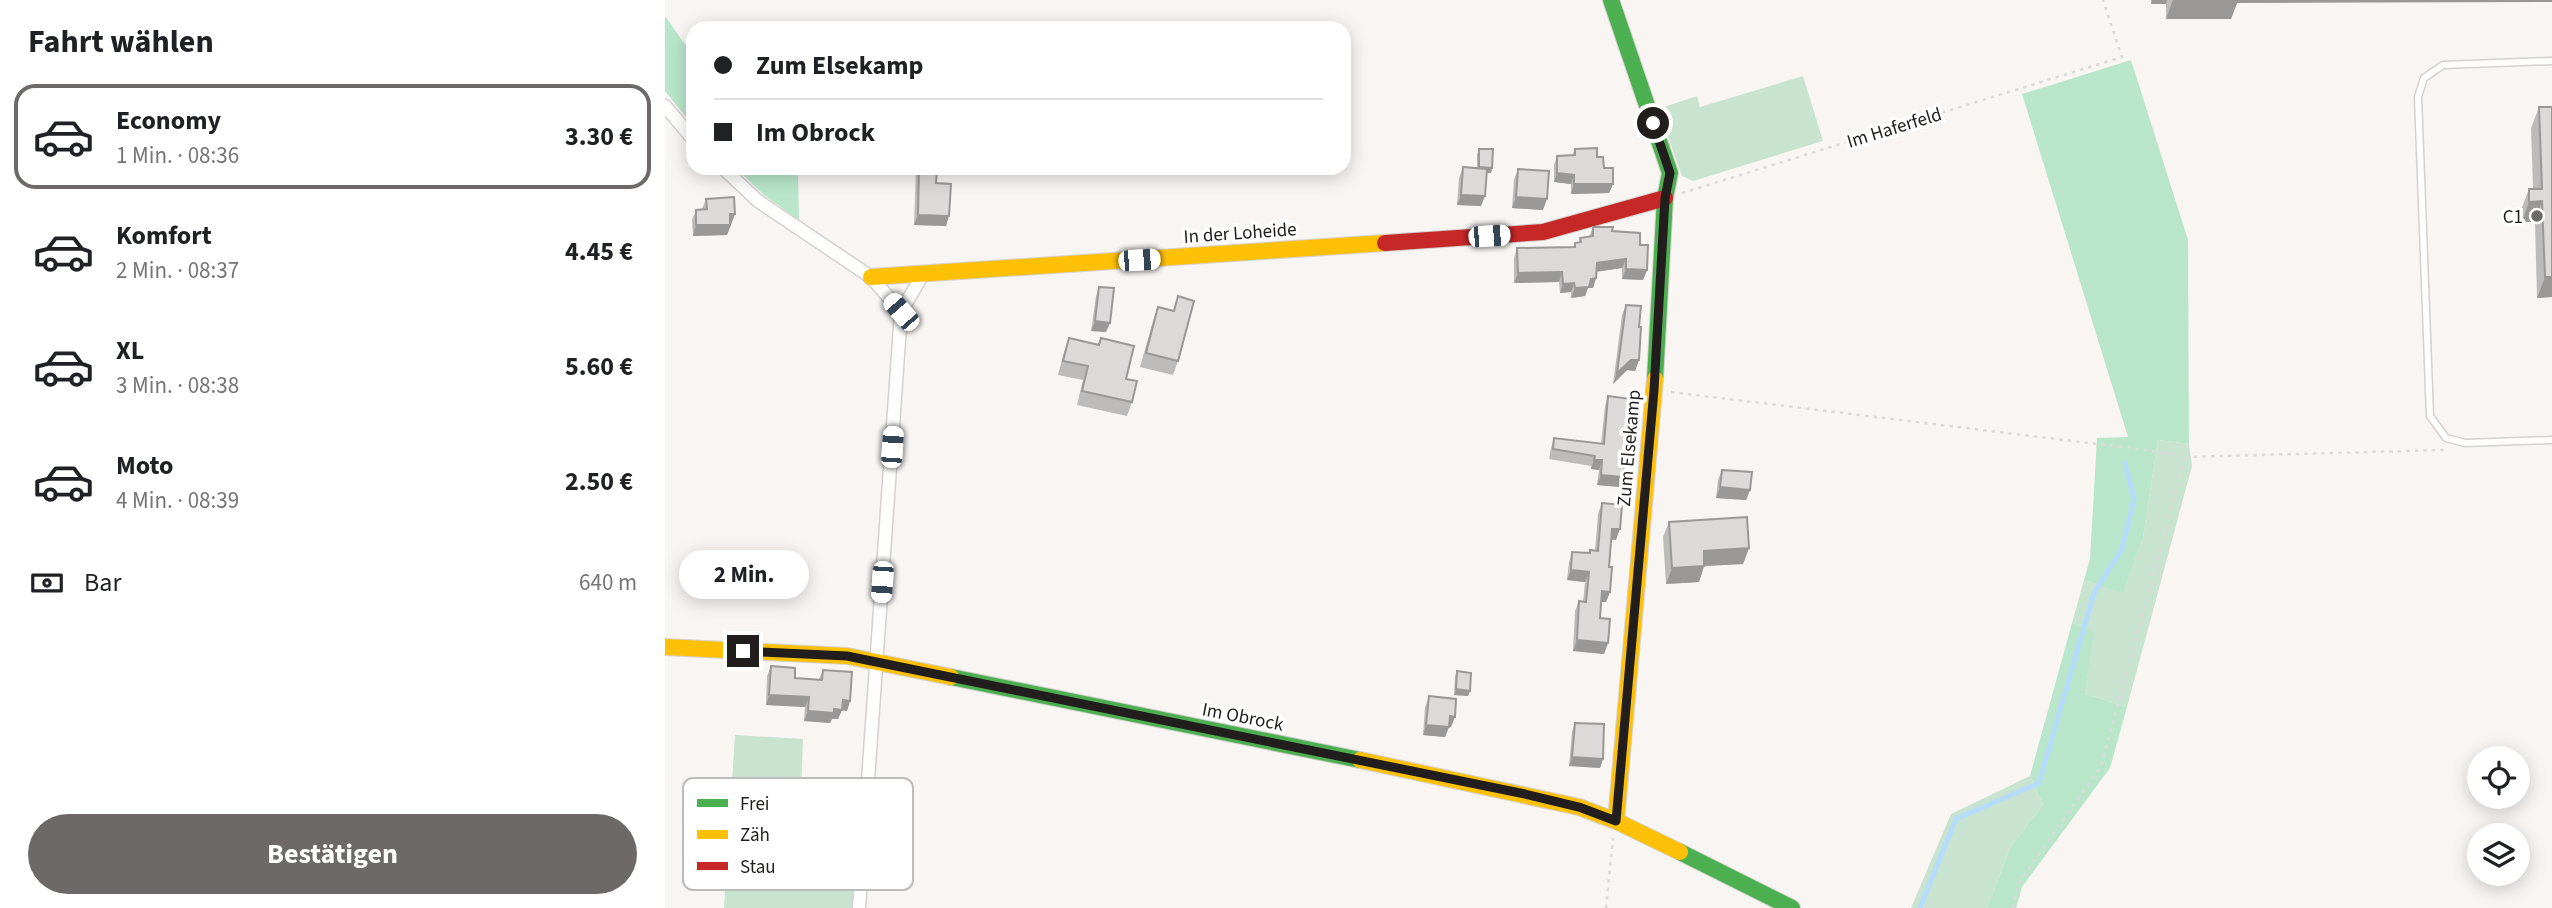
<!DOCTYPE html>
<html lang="de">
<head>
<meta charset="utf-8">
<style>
  body { margin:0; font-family:"Source Sans 3",sans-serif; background:#f2f2f2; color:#202124; height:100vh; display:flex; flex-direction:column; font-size:26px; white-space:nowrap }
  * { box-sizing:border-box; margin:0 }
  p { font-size:23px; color:#757577 }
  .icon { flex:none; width:38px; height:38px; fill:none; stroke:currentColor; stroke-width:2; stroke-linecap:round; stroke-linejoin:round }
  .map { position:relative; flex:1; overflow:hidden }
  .panel { display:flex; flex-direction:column; background:#fff; width:665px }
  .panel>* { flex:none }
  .banner { position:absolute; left:21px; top:21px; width:665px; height:154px; border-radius:21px; box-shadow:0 4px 18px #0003; display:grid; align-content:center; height:154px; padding:0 28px; background:#fff }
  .controls { position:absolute; left:1802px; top:746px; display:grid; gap:14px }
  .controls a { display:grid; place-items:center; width:63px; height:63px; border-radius:50%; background:#fff; box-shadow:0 4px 18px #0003; font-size:35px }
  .end { position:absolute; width:32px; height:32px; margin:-16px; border:9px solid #211e1d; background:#fff; box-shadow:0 0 0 4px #fff }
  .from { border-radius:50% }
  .bubble { position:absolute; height:49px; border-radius:24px; background:#fff; box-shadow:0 4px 18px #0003; font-size:23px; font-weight:700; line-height:49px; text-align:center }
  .car { position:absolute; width:21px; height:42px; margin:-21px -10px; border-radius:9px; box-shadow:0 0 5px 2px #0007; background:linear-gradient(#fff 24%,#345 0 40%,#fff 0 76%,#345 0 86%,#fff 0) }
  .banner b { display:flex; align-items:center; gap:24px; height:66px; font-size:26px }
  .banner b+b { border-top:2px solid #e0e0e0 }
  .banner i { width:18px; height:18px; background:#202124 }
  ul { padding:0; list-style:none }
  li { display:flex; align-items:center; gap:21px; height:105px; margin:0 14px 10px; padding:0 14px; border:4px solid transparent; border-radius:21px }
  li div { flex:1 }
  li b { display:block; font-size:26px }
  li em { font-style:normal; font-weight:700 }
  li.current { border-color:#6c6968 }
  li>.icon { width:63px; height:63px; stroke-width:1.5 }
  h2 { padding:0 28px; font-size:32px; line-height:84px }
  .pay { display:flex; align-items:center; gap:18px; height:77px; padding:0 28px; font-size:26px }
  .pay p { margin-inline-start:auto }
  .cta { display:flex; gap:14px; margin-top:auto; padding:14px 28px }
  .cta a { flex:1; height:80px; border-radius:42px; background:#6c6968; color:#fff; font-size:28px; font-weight:700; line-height:80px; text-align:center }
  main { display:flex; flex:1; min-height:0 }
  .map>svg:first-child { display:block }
</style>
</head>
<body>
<main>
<section class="panel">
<h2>Fahrt wählen</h2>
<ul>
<li class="current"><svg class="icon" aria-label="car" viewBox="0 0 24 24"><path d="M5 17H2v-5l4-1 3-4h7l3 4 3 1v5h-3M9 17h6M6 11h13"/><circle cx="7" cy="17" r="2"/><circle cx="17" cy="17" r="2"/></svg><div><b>Economy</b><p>1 Min. · 08:36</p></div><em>3.30 €</em></li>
<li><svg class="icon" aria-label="car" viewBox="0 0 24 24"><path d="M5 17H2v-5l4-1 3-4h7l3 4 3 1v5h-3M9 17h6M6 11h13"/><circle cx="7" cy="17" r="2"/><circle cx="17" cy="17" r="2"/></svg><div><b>Komfort</b><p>2 Min. · 08:37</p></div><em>4.45 €</em></li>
<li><svg class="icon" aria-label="car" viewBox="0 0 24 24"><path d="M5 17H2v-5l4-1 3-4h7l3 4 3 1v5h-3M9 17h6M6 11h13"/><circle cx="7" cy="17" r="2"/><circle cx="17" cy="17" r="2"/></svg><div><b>XL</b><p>3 Min. · 08:38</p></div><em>5.60 €</em></li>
<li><svg class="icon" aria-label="car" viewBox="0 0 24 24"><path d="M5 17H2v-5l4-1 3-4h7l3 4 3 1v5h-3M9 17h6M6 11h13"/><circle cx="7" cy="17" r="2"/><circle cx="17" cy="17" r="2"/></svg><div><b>Moto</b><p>4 Min. · 08:39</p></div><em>2.50 €</em></li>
</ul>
<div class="pay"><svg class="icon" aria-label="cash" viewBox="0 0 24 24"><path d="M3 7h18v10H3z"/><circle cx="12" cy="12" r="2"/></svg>Bar<p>640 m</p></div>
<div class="cta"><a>Bestätigen</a></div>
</section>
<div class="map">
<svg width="1887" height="908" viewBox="0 0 1887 908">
  <rect width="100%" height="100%" fill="#f8f5f3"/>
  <g fill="#c9e3d1">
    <polygon points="1138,76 1158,141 1028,181 1017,176 993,109 1032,96 1035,107"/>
    <polygon points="1493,440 1524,444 1527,466 1462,707 1420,694 1428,632 1407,623 1419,580 1458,592 1478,538"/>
    <polygon points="70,735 138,739 134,844 194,849 189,908 59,908"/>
    <polygon points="1365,776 1378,805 1346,846 1322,908 1246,908 1286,814"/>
  </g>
  <g fill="#b9e6cb">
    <polygon points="0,16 28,56 28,126 0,91"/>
    <polygon points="1466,60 1523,240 1524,444 1493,440 1478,538 1458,593 1419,580 1425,559 1432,438 1463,437 1357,94"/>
    <polygon points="71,168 133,168 134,220 99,195"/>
    <polygon points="1407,623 1429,632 1420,694 1462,707 1445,768 1357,887 1351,908 1322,908 1346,846 1378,805 1365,776"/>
  </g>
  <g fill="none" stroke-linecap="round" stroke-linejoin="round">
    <polyline stroke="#b6dcfb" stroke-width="5" points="1255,908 1291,819 1374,783 1429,593 1457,549 1469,499 1460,463"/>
    <g stroke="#d4d1d0" stroke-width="9">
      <polyline id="lane" points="1887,61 1778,65 1759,78 1753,97 1765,416 1781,438 1800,443 1887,440"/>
    </g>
    <g stroke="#d4d1d0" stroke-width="15">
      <g id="street">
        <polyline points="0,106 28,139"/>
        <polyline points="58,168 93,201 206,277 236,312"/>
        <polyline points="194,908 236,312 258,274"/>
      </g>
    </g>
    <g stroke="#d4d1d0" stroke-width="18">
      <g id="fast">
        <polyline points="946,0 1005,173 1000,198 990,379"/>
        <polyline points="286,677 695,760"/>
        <polyline points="1015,852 1127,908"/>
      </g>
    </g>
    <g stroke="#d4d1d0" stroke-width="18">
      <g id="slow">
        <polyline points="206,277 720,243"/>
        <polyline points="0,647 182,656 286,677"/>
        <polyline points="695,760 914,807 951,821 1015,852"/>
        <polyline points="951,821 990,379"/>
      </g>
    </g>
    <g stroke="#d4d1d0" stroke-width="18">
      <polyline id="jam" points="720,243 878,232 1000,198"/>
    </g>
    <g stroke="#dbdada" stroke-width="2.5" stroke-dasharray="3.5 5" stroke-linecap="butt">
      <polyline points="1017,193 1457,57 1438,0"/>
      <polyline points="1006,392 1481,450 1520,457 1779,450"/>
      <polyline points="941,908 948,838"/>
      <polyline points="1348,908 1353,884 1436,766 1520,457"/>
    </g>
    <use href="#lane" stroke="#fefefd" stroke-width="6"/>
    <use href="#street" stroke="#fefefd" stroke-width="12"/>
    <use href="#fast" stroke="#4caf50" stroke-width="16"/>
    <use href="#slow" stroke="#ffc107" stroke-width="16"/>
    <use href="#jam" stroke="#c62828" stroke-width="16"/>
  </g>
  <g fill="#bdbbba">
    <polygon points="1486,0 1887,0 1572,3 1566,19 1501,19 1501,4 1486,4"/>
    <polygon points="1874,107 1887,297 1872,298 1870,222 1857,222 1856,210 1864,189 1868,189 1866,128"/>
    <polygon points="814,149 827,168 826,173 821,173 816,206 792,205 794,178 798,167 812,168 812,154"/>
    <polygon points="910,149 932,157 948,184 944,193 906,194 906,184 889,182 889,165 892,156 907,155"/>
    <polygon points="251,168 272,168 271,183 281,226 249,225"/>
    <polygon points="853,169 878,210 847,208 849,180"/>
    <polygon points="41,199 70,214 62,235 28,236 27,220 31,210 37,209"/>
    <polygon points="928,227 947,231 975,245 982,270 978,280 957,279 957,268 931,272 931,278 928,288 923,288 920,296 906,298 906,292 895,293 894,282 849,283 849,258 852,248 908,247 910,243 914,242 915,238 924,237"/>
    <polygon points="434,287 441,332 426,331 431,296"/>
    <polygon points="513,296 513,361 508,375 475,367 488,321 493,307 508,311"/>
    <polygon points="961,305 974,327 974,360 970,371 962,370 948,384 957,315"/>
    <polygon points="404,338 433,344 436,338 461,379 467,402 462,416 412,405 418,380 393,375 399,352"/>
    <polygon points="943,396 955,487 932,485 934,470 926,469 926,466 884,459 886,448 889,438 936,444 940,406"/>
    <polygon points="1057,470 1085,490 1081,500 1051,498 1053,480"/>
    <polygon points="937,503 951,540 946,540 944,567 945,592 941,602 936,602 935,618 943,643 939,654 908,651 910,611 914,601 918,602 920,582 902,580 904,562 907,552 924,553 925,550 930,550 933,514"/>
    <polygon points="1004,522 1084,548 1078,564 1039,566 1034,582 1001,584 998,537"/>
    <polygon points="106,666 130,678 154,679 158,670 185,701 182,711 177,710 173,719 167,719 165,723 139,721 140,707 101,705 102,676"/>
    <polygon points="792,671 805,691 803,696 789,695 790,677"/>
    <polygon points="764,696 786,727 784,727 780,737 758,735 760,707"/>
    <polygon points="910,723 938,759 935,768 904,766 907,732"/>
  </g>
  <g fill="#9a9897">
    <polygon points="1487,0 1502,0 1501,4 1486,4"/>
    <polygon points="1508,0 1887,0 1887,2 1572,3 1566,19 1501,19"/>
    <polygon points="814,167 827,168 826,173 812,172"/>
    <polygon points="892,173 909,175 906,184 889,182"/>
    <polygon points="909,184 948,184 944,193 906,194"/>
    <polygon points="796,195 820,196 816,206 792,205"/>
    <polygon points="851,197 882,199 878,210 847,208"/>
    <polygon points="1877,201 1870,222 1857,222 1864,202"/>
    <polygon points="65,214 70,214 62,235 28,236 31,225"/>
    <polygon points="253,215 284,216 281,226 249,225"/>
    <polygon points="961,259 957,268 928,272 932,263"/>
    <polygon points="961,269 982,270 978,280 957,279"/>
    <polygon points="897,272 894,282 849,283 853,273"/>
    <polygon points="1880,277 1887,277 1887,297 1872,298"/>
    <polygon points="931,278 928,288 923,288 920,296 906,298 910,288 926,279"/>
    <polygon points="909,283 906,292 895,293 898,284"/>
    <polygon points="430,321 445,323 441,332 426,331"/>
    <polygon points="966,360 974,360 970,371 962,370 948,384 952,373"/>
    <polygon points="929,460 937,460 934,470 926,469"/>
    <polygon points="936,475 958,477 955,487 932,485"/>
    <polygon points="1055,487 1085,490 1081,500 1051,498"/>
    <polygon points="947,529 955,529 951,540 943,539"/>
    <polygon points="1084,548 1078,564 1039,566 1034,582 1001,584 1007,568 1039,551"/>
    <polygon points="906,570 924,572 920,582 902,580"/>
    <polygon points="937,591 945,592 941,602 933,602"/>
    <polygon points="912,640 943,643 939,654 908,651"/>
    <polygon points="791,689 805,691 803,696 789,695"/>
    <polygon points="104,695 144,697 140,707 101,705"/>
    <polygon points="178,700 185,701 182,711 177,710 173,719 167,719 165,723 139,721 143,711 169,709"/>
    <polygon points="785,716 790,717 786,727 784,727 780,737 758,735 761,725"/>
    <polygon points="907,757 938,759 935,768 904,766"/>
  </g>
  <g fill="#dcd9d8" stroke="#9a9897" stroke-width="2">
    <polygon points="1874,107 1887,107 1887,277 1880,277 1877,201 1864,202 1864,189 1877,189"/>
    <polygon points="932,148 932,157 938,157 939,168 948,168 948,184 909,184 909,175 892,173 892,156 910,155 910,149"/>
    <polygon points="814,149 828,149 827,168 814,167"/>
    <polygon points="798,167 822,169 820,196 796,195"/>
    <polygon points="254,168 272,168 271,183 286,184 284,216 253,215"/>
    <polygon points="853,169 884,171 882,199 851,197"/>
    <polygon points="69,197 70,214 65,214 65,225 31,225 31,210 42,209 41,199"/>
    <polygon points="928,227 948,227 947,231 975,233 975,245 983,245 982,270 961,269 961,259 932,263 931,278 926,279 924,287 910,288 909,283 898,284 897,272 853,273 852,248 910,247 910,243 916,242 915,238 928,236"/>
    <polygon points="434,287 449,288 445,323 430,321"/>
    <polygon points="513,296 529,301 513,361 481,353 493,307 509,311"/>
    <polygon points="961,305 976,306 974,327 976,327 974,360 966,360 952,373"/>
    <polygon points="404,338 434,345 436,338 469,346 461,379 472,381 467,402 417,391 423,366 398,361"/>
    <polygon points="943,396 966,399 958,477 936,475 937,460 929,460 930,456 888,449 889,438 939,444"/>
    <polygon points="1057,470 1087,472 1085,490 1055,487"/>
    <polygon points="937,503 957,505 955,529 947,529 944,567 947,567 945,592 937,591 935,618 945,619 943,643 912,640 914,601 921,602 924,572 906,570 907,552 925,553 925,550 933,551"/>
    <polygon points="1082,517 1084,548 1039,551 1039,566 1007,568 1004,522"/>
    <polygon points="106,666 130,668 130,678 157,680 158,670 187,672 185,701 178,700 177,710 169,709 169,713 143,711 144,697 104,695"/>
    <polygon points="792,671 806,673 805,691 791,689"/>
    <polygon points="764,696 791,699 790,717 785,716 784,727 761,725"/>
    <polygon points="910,723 939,724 938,759 907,757"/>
  </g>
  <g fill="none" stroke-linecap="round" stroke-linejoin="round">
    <polyline stroke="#211e1d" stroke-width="9" points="78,651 182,656 860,794 914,807 951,821 989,390 1000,198 1005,173 988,123"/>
  </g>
  <circle fill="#6c6968" stroke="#fff" stroke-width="2.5" cx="1872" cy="216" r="7"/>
  <g text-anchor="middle" stroke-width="7" stroke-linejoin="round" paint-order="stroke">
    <g font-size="19" fill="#211e1d" stroke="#fff">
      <text transform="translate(1229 127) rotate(-17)" y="7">Im Haferfeld</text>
      <text transform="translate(575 232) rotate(-4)" y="7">In der Loheide</text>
      <text transform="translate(963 448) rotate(-85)" y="7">Zum Elsekamp</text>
      <text transform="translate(578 716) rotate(11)" y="7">Im Obrock</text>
    </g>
    <g font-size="19" fill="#211e1d" stroke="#fff" text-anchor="end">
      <text x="1858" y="223">C1</text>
    </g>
  </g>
  <rect x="18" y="778" width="230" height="112" rx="10" fill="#fff" stroke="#bcbcbb" stroke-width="2"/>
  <rect x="32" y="799" width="31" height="8" fill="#4caf50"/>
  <rect x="32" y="830" width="31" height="9" fill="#ffc107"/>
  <rect x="32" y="862" width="31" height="8" fill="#c62828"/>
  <g font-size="19" fill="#211e1d">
    <text x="75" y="810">Frei</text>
    <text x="75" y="841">Zäh</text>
    <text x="75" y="873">Stau</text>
  </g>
</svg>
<div class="controls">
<a><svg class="icon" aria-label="locate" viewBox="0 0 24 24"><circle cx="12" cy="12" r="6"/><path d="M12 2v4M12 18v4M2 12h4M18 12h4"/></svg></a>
<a><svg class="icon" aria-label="layers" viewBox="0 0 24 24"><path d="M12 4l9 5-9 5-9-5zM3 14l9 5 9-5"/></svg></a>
</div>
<i class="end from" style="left:988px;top:123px"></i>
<i class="end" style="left:78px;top:651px"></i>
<div class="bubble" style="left:14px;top:550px;width:130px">2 Min.</div>
<i class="car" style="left:824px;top:236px;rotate:86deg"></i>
<i class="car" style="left:474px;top:260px;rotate:86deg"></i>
<i class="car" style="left:236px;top:312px;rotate:319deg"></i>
<i class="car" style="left:227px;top:447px;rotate:4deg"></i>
<i class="car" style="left:217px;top:582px;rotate:184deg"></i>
<div class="banner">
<b><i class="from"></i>Zum Elsekamp</b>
<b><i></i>Im Obrock</b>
</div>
</div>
</main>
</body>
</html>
